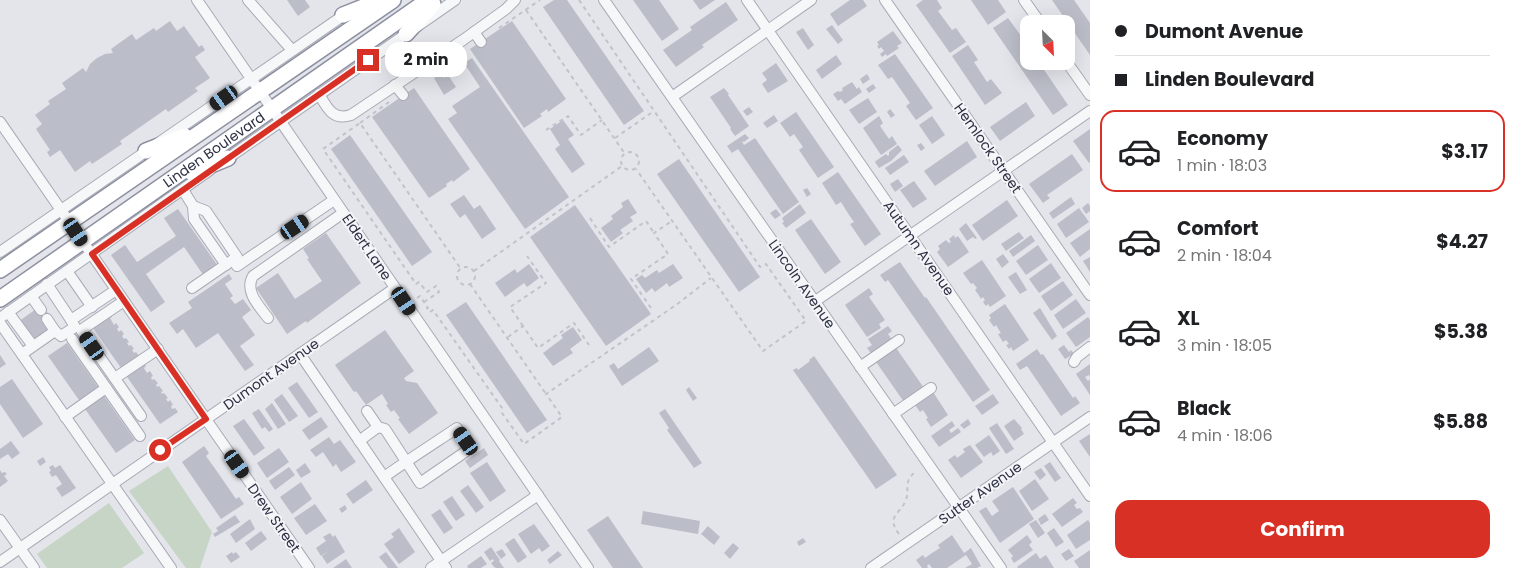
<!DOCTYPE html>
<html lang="en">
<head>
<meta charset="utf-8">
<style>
  body { margin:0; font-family:Poppins,sans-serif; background:#f2f2f2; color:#202124; height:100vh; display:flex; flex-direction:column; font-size:19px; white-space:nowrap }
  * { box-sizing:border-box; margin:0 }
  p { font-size:16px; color:#757577 }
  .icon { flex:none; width:28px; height:28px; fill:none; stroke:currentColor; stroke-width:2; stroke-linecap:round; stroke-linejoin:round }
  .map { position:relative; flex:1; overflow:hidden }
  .panel { display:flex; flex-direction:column; background:#fff; width:425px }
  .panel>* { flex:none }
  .banner { display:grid; align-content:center; height:110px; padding:0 25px; background:#fff }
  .needle { width:32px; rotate:156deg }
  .fabs { position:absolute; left:1020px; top:15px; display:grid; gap:10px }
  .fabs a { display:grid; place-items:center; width:55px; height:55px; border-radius:10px; background:#fff; box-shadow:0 5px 20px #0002; font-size:25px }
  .end { position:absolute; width:22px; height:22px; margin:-11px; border:6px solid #d93025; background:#fff; box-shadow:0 0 0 2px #fff }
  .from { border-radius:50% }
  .bubble { position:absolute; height:35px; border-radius:15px; background:#fff; box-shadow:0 5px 20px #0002; font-size:16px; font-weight:700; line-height:35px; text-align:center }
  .car { position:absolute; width:15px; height:30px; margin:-15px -8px; border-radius:6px; box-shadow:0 0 4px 1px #0007; background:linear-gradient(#222 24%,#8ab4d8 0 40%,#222 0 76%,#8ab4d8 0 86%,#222 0) }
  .banner b { display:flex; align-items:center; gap:18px; height:48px; font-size:19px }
  .banner b+b { border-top:1px solid #e0e0e0 }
  .banner i { width:12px; height:12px; background:#202124 }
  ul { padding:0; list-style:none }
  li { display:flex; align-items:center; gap:15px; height:82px; margin:0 10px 8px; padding:0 15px; border:2px solid transparent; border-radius:15px }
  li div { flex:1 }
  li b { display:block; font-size:19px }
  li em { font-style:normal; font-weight:700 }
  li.on { border-color:#d93025 }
  li>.icon { width:45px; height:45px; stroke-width:1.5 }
  .action { display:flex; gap:10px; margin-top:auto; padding:10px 25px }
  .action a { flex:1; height:58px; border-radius:15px; background:#d93025; color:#fff; font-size:20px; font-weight:700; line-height:58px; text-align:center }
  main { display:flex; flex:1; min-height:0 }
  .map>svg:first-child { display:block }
</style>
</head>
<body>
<main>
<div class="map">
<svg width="1090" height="568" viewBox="0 0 1090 568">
  <rect width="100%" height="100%" fill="#e4e5eb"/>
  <g fill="#c6d5c5">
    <polygon points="168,466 212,532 200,568 186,568 129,491"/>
    <polygon points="109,503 144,553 122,568 47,568 37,554"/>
  </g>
  <g fill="#bbbec8">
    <polygon points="287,0 305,0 310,7 298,16"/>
    <polygon points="554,0 567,0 644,111 624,125 543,7"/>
    <polygon points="633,0 659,0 679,29 662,41"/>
    <polygon points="693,0 715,0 700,10"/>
    <polygon points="850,0 863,0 867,6 838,26 830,14"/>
    <polygon points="923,0 937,0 942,8 938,11 952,30 956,28 966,42 950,53 916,5"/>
    <polygon points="971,0 998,0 1006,12 988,25"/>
    <polygon points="1052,0 1074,0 1090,23 1090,55"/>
    <polygon points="726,2 738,20 702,45 704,47 676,67 663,50 692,30 690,27"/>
    <polygon points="1008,18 1029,47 1029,61 1038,61 1068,105 1053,115 993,28"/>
    <polygon points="170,21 177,31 184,26 199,47 202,45 205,50 195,57 210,78 195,88 198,91 168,112 166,109 120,141 122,144 92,164 90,161 75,172 60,150 50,157 47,152 50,150 36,129 42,124 35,115 50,104 48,101 66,89 62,83 83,68 86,72 90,64 97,58 105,54 113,53 111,49 132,34 136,40 154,28 156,31"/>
    <polygon points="512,21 566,99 548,112 547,109 540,114 542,116 524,128 470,49"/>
    <polygon points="832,25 843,40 838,44 826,29"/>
    <polygon points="803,28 814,45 808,50 796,32"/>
    <polygon points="893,31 902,43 897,46 899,48 887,56 886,54 882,57 880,54 884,51 881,47 879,49 877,46 879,45 877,42"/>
    <polygon points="968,45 978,60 974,62 987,82 991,79 1002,93 985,105 952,56"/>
    <polygon points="895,54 933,108 916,120 906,106 910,103 892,77 888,79 878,65"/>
    <polygon points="836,55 842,64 822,79 816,70"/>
    <polygon points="472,58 569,197 525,229 448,119 457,113 452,106 480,87 464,63"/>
    <polygon points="776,63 788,81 768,93 762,84 767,80 762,73"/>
    <polygon points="441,74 444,78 448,75 456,87 444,95 434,78"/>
    <polygon points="867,74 870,79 863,84 860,79"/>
    <polygon points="852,82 857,89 859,87 862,92 845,104 841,99 838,101 833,94 838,91 840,92 843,90 842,88"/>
    <polygon points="873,84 876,88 869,93 866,89"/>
    <polygon points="414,88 470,169 453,182 452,180 446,184 447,186 429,198 372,117"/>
    <polygon points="724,88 729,94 728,95 749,126 735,136 730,129 731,128 710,97"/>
    <polygon points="868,98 877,112 859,124 849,110"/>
    <polygon points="1026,102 1035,116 1000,141 990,127"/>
    <polygon points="749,107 753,112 747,116 743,111"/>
    <polygon points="890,109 895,115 891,118 887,112"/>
    <polygon points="796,112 834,167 818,178 799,150 803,147 794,134 790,137 780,123"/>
    <polygon points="774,115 778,121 767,128 763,123"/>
    <polygon points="879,116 883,123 880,126 889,139 892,136 897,144 881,155 863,128"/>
    <polygon points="932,116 945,135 932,144 919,125"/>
    <polygon points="563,120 574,135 568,139 585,164 572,173 555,149 560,145 550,129"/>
    <polygon points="1090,129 1090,162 1089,163 1073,141"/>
    <polygon points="745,134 749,138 744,142 742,141 744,145 755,138 799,202 783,214 738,149 732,153 727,146"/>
    <polygon points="350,135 432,252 412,266 331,149"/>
    <polygon points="967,141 977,157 935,186 924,171"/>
    <polygon points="921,143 925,148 921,151 917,145"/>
    <polygon points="898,145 902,150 891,161 879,168 875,162 877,160 886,154 888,156 889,155 889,152"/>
    <polygon points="1072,154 1083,170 1047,195 1050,198 1043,203 1029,184"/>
    <polygon points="904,155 909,162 890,175 885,168"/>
    <polygon points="679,159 760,277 739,292 657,174"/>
    <polygon points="838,172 881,234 865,246 850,224 854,222 849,215 841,202 836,205 822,183"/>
    <polygon points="898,179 903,186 895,192 890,184"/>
    <polygon points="914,181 927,199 913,208 900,190"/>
    <polygon points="807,188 811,194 807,197 803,190"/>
    <polygon points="464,195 474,209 480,205 496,229 482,239 465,214 460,218 450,204"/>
    <polygon points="1071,197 1075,204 1053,219 1049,213"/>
    <polygon points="628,199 637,213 630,217 633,221 620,230 623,233 611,242 601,228 613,219 611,216 623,207 621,203"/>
    <polygon points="1007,200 1018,216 983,241 972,225"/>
    <polygon points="1088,203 1090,206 1090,211 1086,214 1082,208"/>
    <polygon points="800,204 806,213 786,228 782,223 784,222 782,218"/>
    <polygon points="575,205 651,314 606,346 530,237"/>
    <polygon points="1079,208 1089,222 1066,238 1057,224"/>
    <polygon points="178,209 218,266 204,276 184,247 146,274 165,302 151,312 111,255 125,245 137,262 176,236 164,218"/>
    <polygon points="776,209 781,215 775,219 770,213"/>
    <polygon points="811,219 841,262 825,274 795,230"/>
    <polygon points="966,223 977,238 975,239 973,237 967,241 959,229"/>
    <polygon points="1090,229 1090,249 1080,257 1070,243"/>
    <polygon points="1019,232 1024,238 1006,251 1001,244"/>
    <polygon points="326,233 361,283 307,323 306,321 287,334 256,288 278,273 295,299 322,281 307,259 309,258 303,249"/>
    <polygon points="954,235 955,238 958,236 969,252 948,267 937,252 940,249 938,246 946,240 949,243 951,242 949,239"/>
    <polygon points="1031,235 1035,241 1013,257 1009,251"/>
    <polygon points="1038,245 1048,260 1026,275 1016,261"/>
    <polygon points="1003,254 1009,262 1002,268 996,259"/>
    <polygon points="1090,257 1090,272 1083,261"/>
    <polygon points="982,260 1006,296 990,307 988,304 986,306 983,302 985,300 983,297 981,299 978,294 975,290 977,288 973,283 971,284 963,273"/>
    <polygon points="900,262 925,298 926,297 990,390 973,402 888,280 885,282 880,275"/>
    <polygon points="1051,263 1061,278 1039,293 1029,279"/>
    <polygon points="529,264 539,278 527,287 524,283 505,297 495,283 515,269 517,273"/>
    <polygon points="673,264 683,278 669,287 667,283 655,292 652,288 646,293 636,279 642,275 645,278 657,270 659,273"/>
    <polygon points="1016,272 1027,290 1020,294 1008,277"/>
    <polygon points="229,274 232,279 225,284 233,296 230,298 235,304 243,299 251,310 242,317 255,335 240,346 254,365 245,371 218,333 196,348 183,329 177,334 169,323 192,308 188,302"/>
    <polygon points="1063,281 1073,295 1051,311 1041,296"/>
    <polygon points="869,288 873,294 869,297 885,320 879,324 881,328 867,337 845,305"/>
    <polygon points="1076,299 1086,313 1063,329 1054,315"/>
    <polygon points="466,302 547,420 527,433 446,315"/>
    <polygon points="1005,304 1029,340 1013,351 1011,347 1009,349 1006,345 1009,344 1006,340 1003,342 998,334 1001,333 999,330 996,325 994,327 989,320 991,318 989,315"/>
    <polygon points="44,308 51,317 52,329 33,342 18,322 36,309"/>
    <polygon points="1040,308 1057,336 1052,340 1033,313"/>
    <polygon points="109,313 112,317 110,318 114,325 116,323 119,327 117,329 119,332 121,330 124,334 122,336 124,339 126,338 129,342 127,343 129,346 131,345 134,349 132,350 134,353 136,352 139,356 121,368 91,325"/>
    <polygon points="1088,317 1090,320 1090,337 1076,347 1066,333"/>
    <polygon points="888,326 892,331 888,334 892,340 872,355 867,348 872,345 868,339"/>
    <polygon points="573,327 582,340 570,349 573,353 553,366 543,353 563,338 561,335"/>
    <polygon points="385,330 414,371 404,378 406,381 417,383 438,413 409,434 398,419 400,418 394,410 391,412 386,405 388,404 382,394 366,405 356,391 354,392 335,365"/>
    <polygon points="67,343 98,387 79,400 48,356"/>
    <polygon points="894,345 924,388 904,402 874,359"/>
    <polygon points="1064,345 1069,352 1071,350 1074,354 1065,359 1058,349"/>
    <polygon points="649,347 659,361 622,386 609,366 614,363 618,369"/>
    <polygon points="1037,349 1041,355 1043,354 1073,398 1075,396 1080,403 1061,416 1027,366 1020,370 1016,364"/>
    <polygon points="0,355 6,364 0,368"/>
    <polygon points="814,356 897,475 876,489 793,370 797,368 798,370 810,361 809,360"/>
    <polygon points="143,362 146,366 144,368 145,370 147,373 150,371 153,376 151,377 152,380 154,379 158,383 156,385 157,387 159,386 163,391 161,392 162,394 164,393 168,398 166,399 168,402 170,400 173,405 171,406 172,409 175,408 178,412 160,424 125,374"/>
    <polygon points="1090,364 1090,377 1089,375 1085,377 1088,381 1090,379 1090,395 1076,374"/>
    <polygon points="12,379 43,424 23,438 0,404 0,387"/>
    <polygon points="297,382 318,412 309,418 288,388"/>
    <polygon points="689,387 697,398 693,401 686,390"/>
    <polygon points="933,392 948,415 931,427 926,419 928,418 923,410 920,412 915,405"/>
    <polygon points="282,394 298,416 289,422 274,400"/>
    <polygon points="993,394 999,403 982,415 975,406"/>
    <polygon points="104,396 135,440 116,453 85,409"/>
    <polygon points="272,403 286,424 278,429 265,409"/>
    <polygon points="259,409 273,429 269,432 265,427 262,429 252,413"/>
    <polygon points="665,409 702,463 694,468 667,430 669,428 659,413"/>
    <polygon points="321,417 328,427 309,440 302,430"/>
    <polygon points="244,419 265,448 254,456 233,426"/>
    <polygon points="968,419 971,424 964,429 960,425"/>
    <polygon points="1014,419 1022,428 1021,429 1024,434 1014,441 1004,426"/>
    <polygon points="952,421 955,426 949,430 951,433 958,428 961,432 939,447 931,436"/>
    <polygon points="997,423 1014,449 1006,454 989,428"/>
    <polygon points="1090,434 1090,457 1079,441"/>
    <polygon points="989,435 1000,451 993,456 991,452 984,457 975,445"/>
    <polygon points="329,437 334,444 340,440 356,462 341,472 336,464 333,467 323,452 316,457 310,450"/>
    <polygon points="11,441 20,453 12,459 8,454 0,459 0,449"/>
    <polygon points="970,445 983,462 961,478 948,460 955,455 957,458 965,452 963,449"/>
    <polygon points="204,446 209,453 206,456 216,470 236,499 239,497 244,504 221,519 182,462"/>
    <polygon points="279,448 289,462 267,478 257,463"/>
    <polygon points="484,448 488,455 470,468 465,461"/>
    <polygon points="43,457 46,462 40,466 37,461"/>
    <polygon points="487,462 506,491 490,502 470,473"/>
    <polygon points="1050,462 1061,478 1055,482 1044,466"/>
    <polygon points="305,463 311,472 301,478 296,470"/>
    <polygon points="53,465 55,468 60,465 76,488 62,497 56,488 62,484 56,475 52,477 49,472 51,471 49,467"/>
    <polygon points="289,467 295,475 275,490 269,481"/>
    <polygon points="1041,468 1046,475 1040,480 1034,472"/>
    <polygon points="0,470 2,473 5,472 7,474 4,476 8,481 0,487"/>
    <polygon points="1035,479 1049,499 1032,511 1019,491"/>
    <polygon points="366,480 373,490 353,504 346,494"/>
    <polygon points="301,482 312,499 292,514 280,497"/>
    <polygon points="468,485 484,507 476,513 460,491"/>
    <polygon points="1013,487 1034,519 1000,543 979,511 986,507 992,516 999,511 992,501"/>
    <polygon points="452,496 465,515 456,521 443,502"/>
    <polygon points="1073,498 1077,503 1074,505 1077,509 1080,508 1083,512 1062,527 1052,514"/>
    <polygon points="315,504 327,521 306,535 294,518"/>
    <polygon points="345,505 347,509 342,513 339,509"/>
    <polygon points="440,509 453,528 444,534 431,515"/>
    <polygon points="643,511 700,521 698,534 641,524"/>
    <polygon points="1045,514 1049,520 1041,525 1038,519"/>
    <polygon points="235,515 240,522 215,537 213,534 218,531 216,528"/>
    <polygon points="608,516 643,568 613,568 587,530"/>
    <polygon points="250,519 255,529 236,543 230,534"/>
    <polygon points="1036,520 1045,533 1038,538 1029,524"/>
    <polygon points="1088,520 1090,523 1090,540 1076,549 1067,535"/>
    <polygon points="534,524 550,546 542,552 539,548 531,554 518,534"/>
    <polygon points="708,526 720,537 714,545 701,534"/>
    <polygon points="399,528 415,552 399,564 384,544 394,537 391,534"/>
    <polygon points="1054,528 1064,542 1056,547 1047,533"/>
    <polygon points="261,531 267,539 251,551 245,543"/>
    <polygon points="330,533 333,537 335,535 345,552 327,564 322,556 330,550 321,556 316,548 326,541 323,537"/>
    <polygon points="952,535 964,553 971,548 981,566 977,568 965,568 972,564 966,555 947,568 932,568 929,564 927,566 928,568 922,568 916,560 923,555 925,558 932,553 940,548 938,545"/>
    <polygon points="1027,535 1032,542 1029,545 1033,550 1014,563 1011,558 1013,556 1008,550"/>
    <polygon points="514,538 527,557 518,563 505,544"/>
    <polygon points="803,538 806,542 799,546 797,542"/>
    <polygon points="733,543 739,548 730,559 724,553"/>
    <polygon points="491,547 500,560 499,561 504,568 496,568 494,567 491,563 494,561 493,559 490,561 484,552"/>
    <polygon points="502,549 506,555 501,559 496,552"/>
    <polygon points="1069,549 1074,556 1066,561 1061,554"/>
    <polygon points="1090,550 1090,568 1079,568 1074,561"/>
    <polygon points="558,551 562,555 550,564 547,560"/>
    <polygon points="232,552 233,554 236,552 240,557 231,563 226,556"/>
    <polygon points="386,552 398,568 388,568 379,557"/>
    <polygon points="1036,553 1040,559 1046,555 1054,568 1018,568 1017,567"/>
    <polygon points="481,556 487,564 481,568 468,568 467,566"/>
    <polygon points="346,559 352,568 333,568"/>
  </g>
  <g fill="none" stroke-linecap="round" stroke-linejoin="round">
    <g stroke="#a9abb5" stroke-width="12">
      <g id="minor">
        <polyline points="197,0 588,568"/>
        <polyline points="248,0 292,50"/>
        <polyline points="604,0 1001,568"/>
        <polyline points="747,0 1090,496"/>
        <polyline points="885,0 1090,295"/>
        <polyline points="1024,0 1041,24"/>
        <polyline points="474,32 481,42"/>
        <polyline points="1066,61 1090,95"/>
        <polyline points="395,85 403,95"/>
        <path d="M319,94C327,108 333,121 351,115L463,40L506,9L515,0"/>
        <polyline points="672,97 811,0"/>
        <polyline points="0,122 309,568"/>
        <polyline points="224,161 455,0"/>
        <polyline points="183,190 193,206 194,219 226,265"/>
        <polyline points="0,252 347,13"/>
        <polyline points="233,260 237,266 334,200"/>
        <polyline points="67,271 92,307"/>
        <polyline points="47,284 71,320 116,290"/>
        <polyline points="192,288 237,257 206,211 193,206"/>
        <polyline points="31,296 41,310"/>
        <polyline points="124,301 81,330 141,416"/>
        <polyline points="814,302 1090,111"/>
        <polyline points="8,312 33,346"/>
        <polyline points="0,318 210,170"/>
        <path d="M268,318C259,306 244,291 253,276L343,213"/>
        <polyline points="47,319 55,331"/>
        <polyline points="0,323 171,568"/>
        <polyline points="72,339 140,436"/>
        <polyline points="22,354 55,331 61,336 75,327 71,320"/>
        <polyline points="300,354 446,568"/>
        <polyline points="1074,362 1077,357 1090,347"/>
        <polyline points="860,367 899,340"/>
        <polyline points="115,378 158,349"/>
        <path d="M367,411L378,427L385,429L420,483L465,452L468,446L457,428C433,444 408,460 384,477"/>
        <polyline points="893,414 931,388"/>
        <polyline points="65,417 106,388"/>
        <polyline points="359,441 378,427"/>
        <polyline points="0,520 34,568"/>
        <polyline points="0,562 395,288"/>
        <polyline points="431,568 538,495"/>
        <polyline points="871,568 1090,417"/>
      </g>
    </g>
    <g stroke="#8c90a1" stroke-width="18">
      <g id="highway">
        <polyline points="343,15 381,0"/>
        <polyline points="406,34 433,4"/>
        <polyline points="146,151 185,136"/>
        <polyline points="192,173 228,158"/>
        <polyline points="0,270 393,0"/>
        <path id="s1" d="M0,299L428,0"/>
      </g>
    </g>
    <g stroke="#c1c3ca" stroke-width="2" stroke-dasharray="4 4" stroke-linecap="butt">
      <polyline points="579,0 760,267 766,264 806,321 763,351 636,169"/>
      <polyline points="526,10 625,154"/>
      <polyline points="499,28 540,0"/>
      <polyline points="360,123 389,102"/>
      <polyline points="546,130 568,116 581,135 602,120"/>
      <polyline points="615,138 654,111"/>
      <circle cx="630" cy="161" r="9"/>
      <polyline points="590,218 609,247 646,221 654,233"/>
      <circle cx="466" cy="276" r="9"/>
      <polyline points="474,271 622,166"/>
      <polyline points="470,284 546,394"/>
      <polyline points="417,298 420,296 428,308 425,309"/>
      <polyline points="424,302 439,292 436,286 427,292 419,282 416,284 323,149 360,123 461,269"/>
      <polyline points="651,308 631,279 668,254 654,233 672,221"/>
      <polyline points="430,312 433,310 502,408 502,413 524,444 562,417 546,394 676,305 711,278"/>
      <polyline points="523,326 510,307 546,283 527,256"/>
      <polyline points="508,337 523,326 538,348 574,323 589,345"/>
      <path d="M899,534C886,516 899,515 905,502C911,490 902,483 915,472"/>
    </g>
    <use href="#minor" stroke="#f6f7f9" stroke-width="10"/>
    <use href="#highway" stroke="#fff" stroke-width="15"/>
  </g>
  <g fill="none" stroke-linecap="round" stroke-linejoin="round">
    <polyline stroke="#d93025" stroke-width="6" points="160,450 206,419 92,254 368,60"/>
  </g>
  <g text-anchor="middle" stroke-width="4" stroke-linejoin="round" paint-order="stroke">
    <g font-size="14" fill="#2c3043" stroke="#f4f5f8">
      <text transform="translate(988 148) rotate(55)" y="5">Hemlock Street</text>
      <text dy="5" stroke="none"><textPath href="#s1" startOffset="261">Linden Boulevard</textPath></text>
      <text transform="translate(367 247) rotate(56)" y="5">Eldert Lane</text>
      <text transform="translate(919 248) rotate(55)" y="5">Autumn Avenue</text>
      <text transform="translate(802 284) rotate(55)" y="5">Lincoln Avenue</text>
      <text transform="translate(271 374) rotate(-35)" y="5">Dumont Avenue</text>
      <text transform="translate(980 493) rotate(-35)" y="5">Sutter Avenue</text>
      <text transform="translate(274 518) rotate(55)" y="5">Drew Street</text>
    </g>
  </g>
</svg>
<div class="fabs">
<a><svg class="needle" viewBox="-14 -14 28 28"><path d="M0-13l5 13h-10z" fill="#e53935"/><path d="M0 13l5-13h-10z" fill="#757577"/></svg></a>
</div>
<i class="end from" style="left:160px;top:450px"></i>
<i class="end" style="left:368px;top:60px"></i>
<div class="bubble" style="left:385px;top:42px;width:82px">2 min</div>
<i class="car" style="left:224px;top:98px;rotate:235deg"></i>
<i class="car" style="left:295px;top:227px;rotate:56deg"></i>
<i class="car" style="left:76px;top:232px;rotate:146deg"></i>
<i class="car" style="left:404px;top:301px;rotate:146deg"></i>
<i class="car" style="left:92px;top:346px;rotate:325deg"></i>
<i class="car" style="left:466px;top:441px;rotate:325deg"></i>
<i class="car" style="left:237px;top:464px;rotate:145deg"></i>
</div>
<section class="panel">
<div class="banner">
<b><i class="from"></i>Dumont Avenue</b>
<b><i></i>Linden Boulevard</b>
</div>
<ul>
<li class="on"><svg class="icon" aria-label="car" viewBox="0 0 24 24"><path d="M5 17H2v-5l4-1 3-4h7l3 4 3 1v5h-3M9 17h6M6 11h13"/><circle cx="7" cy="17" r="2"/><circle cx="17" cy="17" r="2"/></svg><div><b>Economy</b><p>1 min · 18:03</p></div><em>$3.17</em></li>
<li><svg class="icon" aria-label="car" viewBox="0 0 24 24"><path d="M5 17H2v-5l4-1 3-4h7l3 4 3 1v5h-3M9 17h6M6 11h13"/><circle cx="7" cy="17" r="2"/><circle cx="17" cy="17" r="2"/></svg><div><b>Comfort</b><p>2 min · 18:04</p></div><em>$4.27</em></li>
<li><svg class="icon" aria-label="car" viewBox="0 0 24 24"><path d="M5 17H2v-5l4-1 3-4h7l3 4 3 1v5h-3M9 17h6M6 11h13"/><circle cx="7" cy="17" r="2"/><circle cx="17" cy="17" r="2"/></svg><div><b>XL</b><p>3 min · 18:05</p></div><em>$5.38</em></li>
<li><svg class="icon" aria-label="car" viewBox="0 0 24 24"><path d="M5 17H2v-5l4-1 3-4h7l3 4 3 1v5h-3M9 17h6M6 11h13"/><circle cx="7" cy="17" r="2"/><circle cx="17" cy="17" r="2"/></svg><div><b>Black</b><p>4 min · 18:06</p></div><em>$5.88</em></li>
</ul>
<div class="action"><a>Confirm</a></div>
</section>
</main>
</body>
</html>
